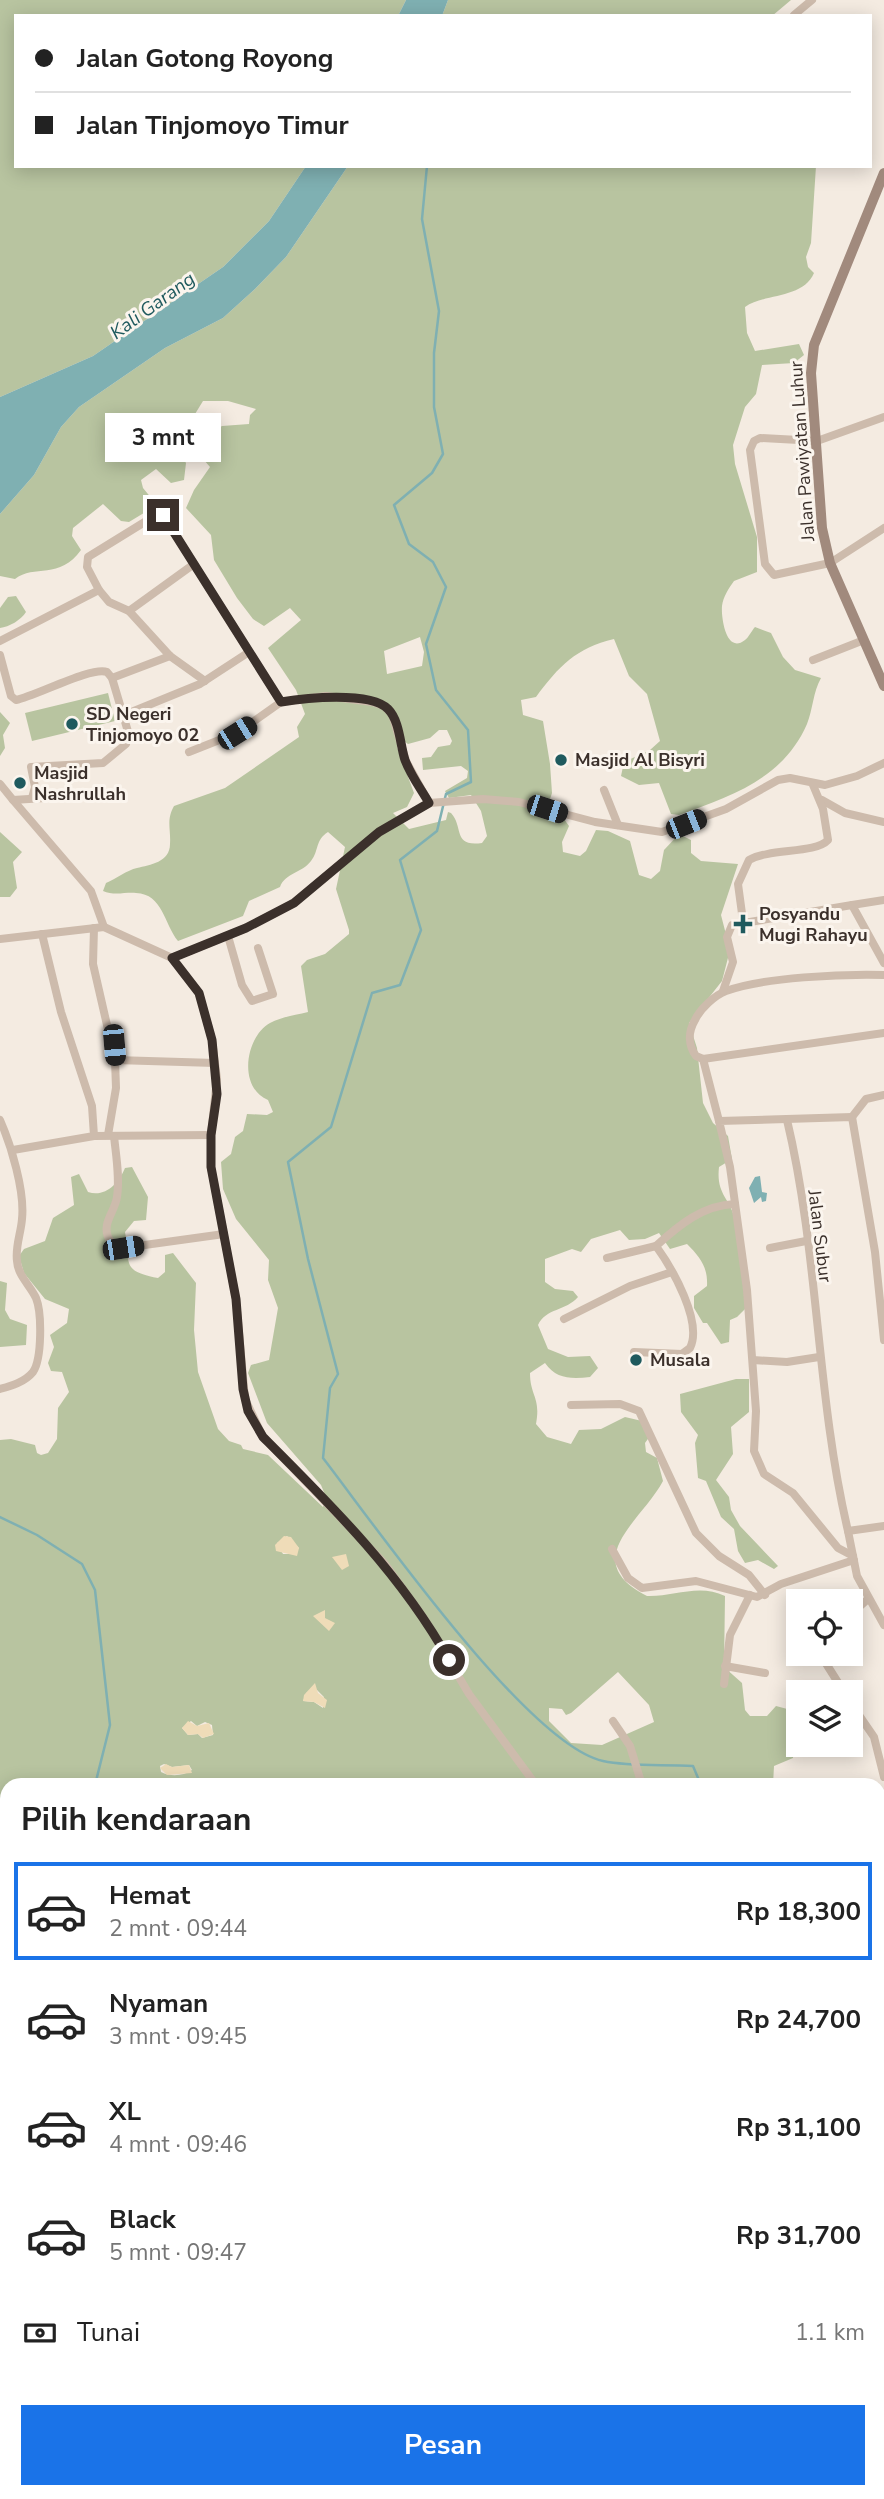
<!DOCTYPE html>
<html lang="id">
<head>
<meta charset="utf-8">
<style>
  body { margin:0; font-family:"Nunito Sans",sans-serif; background:#f6f6f6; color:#222; height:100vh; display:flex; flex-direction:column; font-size:26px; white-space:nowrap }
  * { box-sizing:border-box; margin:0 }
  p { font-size:23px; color:#767676 }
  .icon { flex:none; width:38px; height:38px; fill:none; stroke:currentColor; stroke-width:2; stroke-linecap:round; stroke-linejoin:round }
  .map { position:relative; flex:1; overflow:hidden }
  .sheet { position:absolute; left:0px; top:1778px; width:886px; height:721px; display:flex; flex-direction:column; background:#fff; border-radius:21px 21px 0 0; box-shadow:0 4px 18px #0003 }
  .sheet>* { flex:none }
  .top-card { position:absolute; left:14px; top:14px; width:858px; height:154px; border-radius:0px; box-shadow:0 4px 18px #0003; display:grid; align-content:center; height:154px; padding:0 21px; background:#fff }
  .tools { position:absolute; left:786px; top:1589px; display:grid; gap:14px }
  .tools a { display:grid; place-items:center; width:77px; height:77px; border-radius:0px; background:#fff; box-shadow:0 4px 18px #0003; font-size:35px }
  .end { position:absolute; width:32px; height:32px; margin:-16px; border:9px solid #3b302b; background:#fff; box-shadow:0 0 0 4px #fff }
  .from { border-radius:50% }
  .bubble { position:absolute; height:49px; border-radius:0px; background:#fff; box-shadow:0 4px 18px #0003; font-size:23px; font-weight:700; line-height:49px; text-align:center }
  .car { position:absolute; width:21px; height:42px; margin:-21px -10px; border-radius:9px; box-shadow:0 0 5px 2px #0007; background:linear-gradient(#222 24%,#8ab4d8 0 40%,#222 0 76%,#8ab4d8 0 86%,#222 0) }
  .top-card b { display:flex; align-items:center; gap:24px; height:66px; font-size:26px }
  .top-card b+b { border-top:2px solid #e0e0e0 }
  .top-card i { width:18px; height:18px; background:#222 }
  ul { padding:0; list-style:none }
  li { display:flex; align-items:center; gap:21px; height:98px; margin:0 14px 10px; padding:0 7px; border:4px solid transparent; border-radius:0px }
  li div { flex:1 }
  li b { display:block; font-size:26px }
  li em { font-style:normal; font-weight:700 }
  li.active { border-color:#1a73e8 }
  li>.icon { width:63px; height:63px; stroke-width:1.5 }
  h2 { padding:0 21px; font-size:32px; line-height:84px }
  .pay { display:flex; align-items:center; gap:18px; height:77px; padding:0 21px; font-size:26px }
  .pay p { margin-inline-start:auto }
  .cta { display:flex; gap:14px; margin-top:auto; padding:14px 21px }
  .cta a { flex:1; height:80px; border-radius:0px; background:#1a73e8; color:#fff; font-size:28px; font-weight:700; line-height:80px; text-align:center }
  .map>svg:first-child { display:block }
</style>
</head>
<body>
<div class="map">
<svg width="884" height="2499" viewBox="0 0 884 2499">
  <rect width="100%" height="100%" fill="#f4ebe1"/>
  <g fill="#b8c4a0" fill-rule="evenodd">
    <polygon points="0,0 406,0 398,16 16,16 16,166 306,166 269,221 223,267 93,356 0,397"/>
    <polygon points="448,0 791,0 772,16 442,16"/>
    <path d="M348,166H816L811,243L806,257L808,267L814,273C803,299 765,293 745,307L747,333L755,351L799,344L804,355L794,363L762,365L756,394L745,407L733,445L735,464L757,537V572L734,581C729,588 723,597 722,606C721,617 726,655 745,640C749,637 752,630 755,627L771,633L783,657L795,670L821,678C813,692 813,709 807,724C783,779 731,796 679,815L671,814L659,783L639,785L621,776L624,762L650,750L660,741L647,694L629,676L614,639C576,648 559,666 536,697L521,700L523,715L543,721L550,764L552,793L548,805L551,815L564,819L569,826L562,842L563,852L580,856L586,851L596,830L608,831L630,841L639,875L651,879L660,871L664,850L679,834L691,840V853L701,861L738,864L721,915L730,950L722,981L689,1023L697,1048L703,1103L713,1123L728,1136L732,1159L719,1167C716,1194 729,1197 735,1219C743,1246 742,1279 746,1308L737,1317L730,1320L729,1342L721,1344L707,1323H703L694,1308V1296L707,1286C708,1267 700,1257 687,1244L670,1249L659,1233L645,1239L629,1240L620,1230L591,1239L581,1252L572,1249L545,1259V1282L555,1289L573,1291L578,1297C566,1311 546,1308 538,1325L548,1349L568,1357L590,1356L598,1368L590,1377C571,1379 556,1379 545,1363L530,1373C530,1396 541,1397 536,1424L547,1437L571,1444L579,1430L601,1429L625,1417L642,1421L650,1436L645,1443L646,1452L657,1458L663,1481C642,1521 577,1560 647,1596C673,1597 699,1583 725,1596L724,1667L742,1683L745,1710L750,1716H767L776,1706L791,1710L795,1697H798L793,1758L774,1766L773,1785H7V2103L0,2116V1440L11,1439L35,1445L37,1453L41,1455L48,1453L57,1439L58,1408L69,1392L62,1372L51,1371L48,1363L54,1347L50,1335L67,1323L69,1309L45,1299L24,1273L19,1256L24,1249L45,1241L53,1218L74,1205L71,1177L79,1174L88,1192C105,1198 119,1183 125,1168L132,1167L148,1197L146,1220L134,1221L125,1232C131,1263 120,1271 158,1278L165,1272V1255L173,1253L196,1283L194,1330L198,1372L218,1429L229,1441L241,1445L243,1449L268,1455L323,1507L326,1497L321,1485L267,1423L248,1373L251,1365L269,1360L278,1308L268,1280L269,1260L236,1219L223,1189L221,1162L231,1154L235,1137L243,1131L247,1114L267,1115L273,1112L268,1100C237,1087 246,1036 270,1023C281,1017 296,1015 308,1012L301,966L307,960L325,954L349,934V930L336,889L345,847L328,832C315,840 319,851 311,861C302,873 285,873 280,887L249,901L243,916L178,941C164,924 163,894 136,893C125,892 114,896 103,891L106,883C116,879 127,870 137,868C150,865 170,862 170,844C171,829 166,820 174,806L225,788L299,737L297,727L305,714L296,690L268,648L301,620L290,608L264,626L253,619L237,598L214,560L211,535L186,508L194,490L210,467L197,452V441L222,426L249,424L250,415L256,409L228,401H203L184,432L176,437L178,450L186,463L184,480L171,483L156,469L141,480L143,488L157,505L129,522L121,521L103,504L73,528L72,536L81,550C60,580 34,564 15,579L0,576V514L34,475L61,427L79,407L165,348L223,318L255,289L286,257ZM420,637L424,652L422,666L387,674L384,651ZM439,730H447L452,741L450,745L438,747L431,757L422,758L423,770L461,766L468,771L467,778L445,791L449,798L471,795L481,811L487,836L482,843C452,847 464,827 451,813L448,812L446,820L409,829L393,813L407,807L414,793L397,747L404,741L408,744L430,738ZM287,1536L299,1548L293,1554H283L277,1543ZM618,1672L649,1705L654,1722L602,1745L571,1743L549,1721V1708L562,1709L566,1715L571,1713ZM317,1690L324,1697L323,1708L314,1702L303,1701L307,1692ZM191,1721L197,1726L205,1722L212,1725L213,1735L202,1738L198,1734L188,1735L182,1728ZM164,1764L172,1767L189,1765L192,1770C183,1776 171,1777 161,1772L160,1766Z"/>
    <path d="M16,596L26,612C21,620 9,627 0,628V608L8,597Z"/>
    <polygon points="108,693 115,721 32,741 25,713"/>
    <polygon points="0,712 10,723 3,735 5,748 0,756"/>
    <polygon points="0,832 22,852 13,862 17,888 10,897 0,897"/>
    <polygon points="0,1281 7,1283 5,1310 10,1319 27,1325 26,1345 0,1347"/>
    <polygon points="736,1379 749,1379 749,1412 731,1427 733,1454 716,1480 729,1497 731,1510 740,1526 778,1566 774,1569 758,1560 745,1563 738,1551 734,1529 721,1517 706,1481 698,1478 695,1443 698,1435 681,1412 680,1394"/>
    <polygon points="878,2025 884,2025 884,2177 878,2173"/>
    <polygon points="7,2122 7,2492 597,2492 598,2499 0,2499 0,2124"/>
    <polygon points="884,2349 884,2499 818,2499 819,2492 878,2492 878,2352"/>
  </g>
  <g fill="#efdcb8">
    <polygon points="284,1536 291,1537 299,1548 297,1556 276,1551 275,1545"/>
    <polygon points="346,1554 349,1566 342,1570 332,1557"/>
    <polygon points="325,1610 325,1618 335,1623 329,1631 313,1616"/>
    <polygon points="315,1683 318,1693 327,1700 325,1708 314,1702 303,1701 304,1695"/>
    <polygon points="188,1721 197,1726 209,1723 214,1734 203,1738 198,1734 188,1735 182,1728"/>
    <polygon points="166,1764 172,1767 189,1765 192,1773 167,1775 160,1768"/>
  </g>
  <g fill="#7fb0b2">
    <polygon points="406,0 448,0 442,16 398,16"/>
    <polygon points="306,166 348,166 286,257 255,289 223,318 165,348 79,407 61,427 34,475 0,514 0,397 93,356 223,267 269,221"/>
    <polygon points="760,1176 762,1192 767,1193 766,1201 762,1202 761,1197 754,1203 749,1188 755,1177"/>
  </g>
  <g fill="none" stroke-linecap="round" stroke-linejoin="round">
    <g stroke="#7fb0b2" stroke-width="2.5">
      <path d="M427,166L422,219L439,311L434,353V407L443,454L432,473L394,505L409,544L433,562L446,587L426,644L436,690L468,730L471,782L446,794L437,831L400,860L421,930L400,985L372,993L331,1127L288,1162L308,1259L338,1374L330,1388L323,1458C374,1524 528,1745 603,1761C631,1767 664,1764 693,1766L701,1785"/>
      <polyline points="0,1517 37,1535 82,1564 95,1590 110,1725 95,1785"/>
      <polyline points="0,2251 7,2250"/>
      <polyline points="238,2492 243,2499"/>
    </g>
    <g stroke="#cdbbac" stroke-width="8">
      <polyline points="794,15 812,0"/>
      <polyline points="884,417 817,441 760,438 754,441 750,450 765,564 774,575 830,563 884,528"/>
      <polyline points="99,590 109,602 129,611 170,656 205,681"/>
      <polyline points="129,611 194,564"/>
      <polyline points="0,641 99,590 87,567 88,557 156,515 163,515 281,702"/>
      <path d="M0,655L11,696L16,700C36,696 92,666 107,672L112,678L129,735L126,744L103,763L31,767L35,787L32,798"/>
      <polyline points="813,660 864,640"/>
      <polyline points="112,678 170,656"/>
      <polyline points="124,715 200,684 249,652"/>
      <polyline points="189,752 237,733 281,702 326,696 372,702 384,706 392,714 406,761 429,803"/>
      <polyline points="0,784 13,800"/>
      <polyline points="604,790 618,825"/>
      <polyline points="822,800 845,813 884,822"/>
      <polyline points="884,900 852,905 884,963"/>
      <path d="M743,921L738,884L749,860C770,848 815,854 828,840L823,809L813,785"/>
      <polyline points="104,927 91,891 13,800 108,794"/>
      <polyline points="94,928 93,964 115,1060"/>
      <polyline points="228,936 242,985 252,1001 273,994 258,948"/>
      <polyline points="0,939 104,927 172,958 199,993 212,1040 217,1079 211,1135 211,1167 236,1299 245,1399 263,1437 385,1564 425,1620 469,1694 536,1785"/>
      <polyline points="172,958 246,928 294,903 379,832 429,803 483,799 519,802 595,822 662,832 726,809 778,780 790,778 825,785 857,776 884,763"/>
      <path d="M884,975C843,974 764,977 726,991C715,995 700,1009 695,1020C688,1032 688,1045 696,1056L703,1059L884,1033"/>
      <polyline points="723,991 733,962 727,937 732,925 852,905"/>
      <polyline points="703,1059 719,1121"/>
      <polyline points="852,1117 866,1099 884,1095"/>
      <path d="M0,1120C11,1145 25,1191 22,1219C21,1233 15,1247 17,1261C18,1276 30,1285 36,1298C42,1313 42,1359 33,1372C25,1382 11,1386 0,1389"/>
      <path d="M787,1120C819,1254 816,1396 848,1531"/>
      <polyline points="108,1135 116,1088 115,1060 215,1063"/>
      <polyline points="94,1136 211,1135"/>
      <path d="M114,1136C116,1156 120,1177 117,1197C115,1212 101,1223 109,1239C112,1244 118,1246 123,1248L224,1234"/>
      <polyline points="13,1150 94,1136 92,1106 61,1012 42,934"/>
      <polyline points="770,1248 806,1241"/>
      <polyline points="607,1258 656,1246"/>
      <polyline points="564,1319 630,1286 672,1272"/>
      <path d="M634,1352L682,1354L690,1348C703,1322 672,1268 656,1246C679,1225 703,1205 735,1204"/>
      <polyline points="753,1360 787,1362 819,1357"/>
      <polyline points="571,1405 620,1404 639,1411 696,1533 719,1556 749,1575 765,1595"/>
      <polyline points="884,1526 848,1531 857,1576 884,1625"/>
      <polyline points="612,1549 628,1578 642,1588 696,1581 757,1597 781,1584 854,1560"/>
      <polyline points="853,1556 838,1548 793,1493 764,1474 754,1451 756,1411 747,1290 730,1167 719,1121 852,1117 875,1252 884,1340"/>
      <polyline points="850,1615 868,1599"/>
      <polyline points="820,1654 844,1692"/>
      <polyline points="725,1666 765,1673"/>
      <polyline points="724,1684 730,1635 750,1595"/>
      <polyline points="850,1702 874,1737 884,1777"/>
      <polyline points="613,1721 630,1746 642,1785"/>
      <polyline points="878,2229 884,2227"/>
      <polyline points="878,2296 884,2302"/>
      <polyline points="361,2499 365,2492"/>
      <polyline points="370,2499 373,2492"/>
      <polyline points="654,2499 656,2492"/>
    </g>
    <polyline stroke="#a18a7d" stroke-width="10" points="884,173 814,345 811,373 822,528 830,563 884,686"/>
    <g stroke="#6c584f" stroke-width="12">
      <polyline points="878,2340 884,2338"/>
      <polyline points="761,2499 763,2492"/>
    </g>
  </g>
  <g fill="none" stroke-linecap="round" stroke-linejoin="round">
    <path stroke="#3b302b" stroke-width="9" d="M163,515L281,702C304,698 370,691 388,709C400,721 400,745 405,760C411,776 421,789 429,803L379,832L294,903L246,928L172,958L199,993L212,1040L217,1094L211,1135V1167L236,1299L243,1389L248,1411L263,1437C332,1506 401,1574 449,1660"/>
  </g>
  <g fill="#1f5a5e" stroke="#fbf5ee" stroke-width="2.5">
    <circle cx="72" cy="724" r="7"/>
    <circle cx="561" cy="760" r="7"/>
    <circle cx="20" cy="783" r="7"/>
    <path d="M739.5 913.5h7v7h7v7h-7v7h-7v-7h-7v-7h7z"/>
    <circle cx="636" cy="1360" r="7"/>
  </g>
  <g text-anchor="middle" stroke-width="6" stroke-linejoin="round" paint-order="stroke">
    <g font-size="18" fill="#3b302b" stroke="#fbf5ee">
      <text transform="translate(802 451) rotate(-94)" y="6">Jalan Pawiyatan Luhur</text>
      <text transform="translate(820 1236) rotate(83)" y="6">Jalan Subur</text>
    </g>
    <g font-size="18" font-weight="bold" fill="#3b302b" stroke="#fbf5ee" text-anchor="start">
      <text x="86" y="720">SD Negeri<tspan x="86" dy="21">Tinjomoyo 02</tspan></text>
      <text x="575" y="766">Masjid Al Bisyri</text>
      <text x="34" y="779">Masjid<tspan x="34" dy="21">Nashrullah</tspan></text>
      <text x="759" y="920">Posyandu<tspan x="759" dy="21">Mugi Rahayu</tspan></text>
      <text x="650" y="1366">Musala</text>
    </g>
    <g font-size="19" font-style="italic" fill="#1f5a5e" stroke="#fbf5ee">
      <text transform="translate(152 305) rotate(-36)" y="7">Kali Garang</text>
    </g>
  </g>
</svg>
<div class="tools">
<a><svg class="icon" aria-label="locate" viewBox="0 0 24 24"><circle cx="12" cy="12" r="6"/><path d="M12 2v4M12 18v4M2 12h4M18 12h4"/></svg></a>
<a><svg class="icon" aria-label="layers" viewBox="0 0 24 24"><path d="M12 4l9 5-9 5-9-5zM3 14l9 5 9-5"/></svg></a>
</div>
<i class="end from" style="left:449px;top:1660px"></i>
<i class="end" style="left:163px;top:515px"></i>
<div class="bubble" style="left:105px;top:413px;width:116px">3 mnt</div>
<i class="car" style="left:237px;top:733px;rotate:58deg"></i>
<i class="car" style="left:547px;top:809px;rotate:108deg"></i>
<i class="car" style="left:686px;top:824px;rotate:68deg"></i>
<i class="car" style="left:114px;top:1045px;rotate:175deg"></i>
<i class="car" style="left:123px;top:1248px;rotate:81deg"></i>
<div class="top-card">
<b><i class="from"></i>Jalan Gotong Royong</b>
<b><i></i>Jalan Tinjomoyo Timur</b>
</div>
<section class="sheet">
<h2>Pilih kendaraan</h2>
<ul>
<li class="active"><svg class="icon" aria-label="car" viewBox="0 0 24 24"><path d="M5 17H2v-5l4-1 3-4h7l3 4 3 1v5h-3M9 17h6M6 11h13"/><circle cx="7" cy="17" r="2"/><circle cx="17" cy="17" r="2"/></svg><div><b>Hemat</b><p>2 mnt · 09:44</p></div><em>Rp 18,300</em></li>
<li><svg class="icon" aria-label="car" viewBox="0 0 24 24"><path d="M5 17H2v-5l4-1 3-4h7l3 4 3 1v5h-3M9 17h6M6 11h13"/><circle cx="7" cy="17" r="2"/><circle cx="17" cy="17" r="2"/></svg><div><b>Nyaman</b><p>3 mnt · 09:45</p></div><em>Rp 24,700</em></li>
<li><svg class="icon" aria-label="car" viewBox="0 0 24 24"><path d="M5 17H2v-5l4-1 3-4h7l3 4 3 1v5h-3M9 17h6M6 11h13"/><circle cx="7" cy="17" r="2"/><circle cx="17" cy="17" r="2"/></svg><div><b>XL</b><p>4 mnt · 09:46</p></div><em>Rp 31,100</em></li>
<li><svg class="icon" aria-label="car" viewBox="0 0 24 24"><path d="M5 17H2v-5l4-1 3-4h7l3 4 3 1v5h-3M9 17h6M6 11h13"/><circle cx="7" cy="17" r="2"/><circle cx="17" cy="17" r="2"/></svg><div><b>Black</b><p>5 mnt · 09:47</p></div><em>Rp 31,700</em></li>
</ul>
<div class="pay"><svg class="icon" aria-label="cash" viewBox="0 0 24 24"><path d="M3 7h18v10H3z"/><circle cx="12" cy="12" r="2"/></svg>Tunai<p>1.1 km</p></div>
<div class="cta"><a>Pesan</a></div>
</section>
</div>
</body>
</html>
